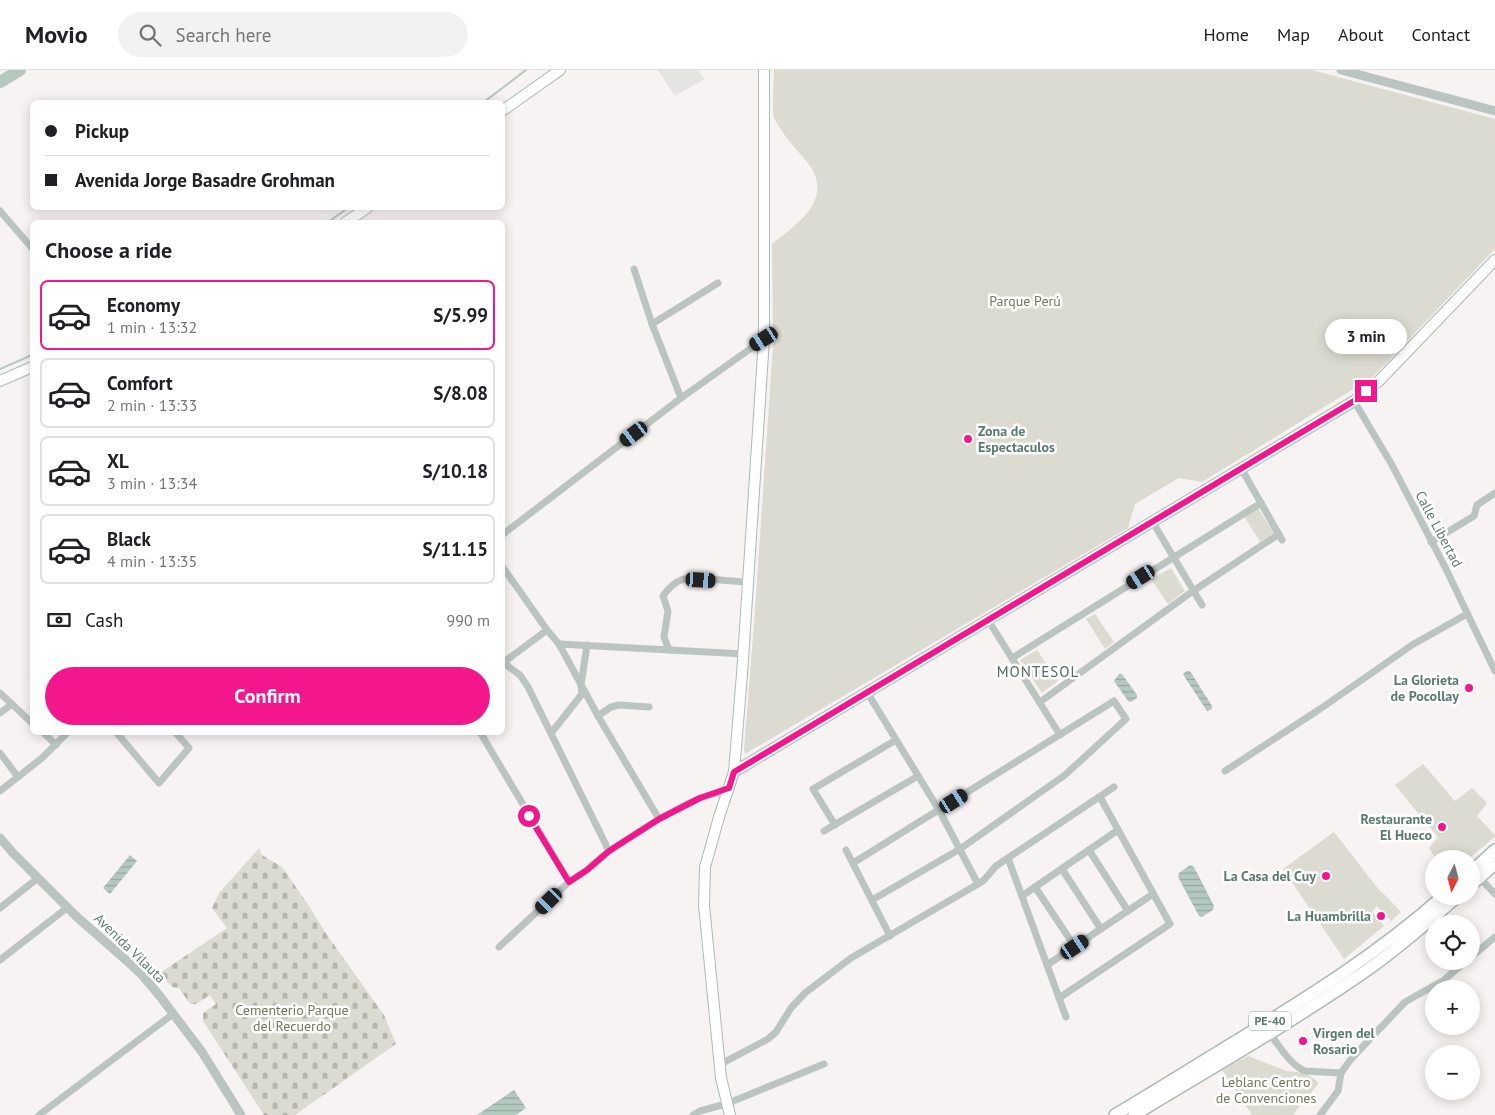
<!DOCTYPE html>
<html lang="en">
<head>
<meta charset="utf-8">
<style>
  body { margin:0; font-family:"PT Sans",sans-serif; background:#f2f2f2; color:#202124; height:100vh; display:flex; flex-direction:column; font-size:19px; white-space:nowrap }
  * { box-sizing:border-box; margin:0 }
  p { font-size:16px; color:#757577 }
  .icon { flex:none; width:28px; height:28px; fill:none; stroke:currentColor; stroke-width:2; stroke-linecap:round; stroke-linejoin:round }
  .map { position:relative; flex:1; overflow:hidden }
  .drawer { position:absolute; left:30px; top:150px; width:475px; height:515px; display:flex; flex-direction:column; background:#fff; border-radius:8px; box-shadow:0 2px 12px #0003 }
  .drawer>* { flex:none }
  .hud { position:absolute; left:30px; top:30px; width:475px; height:110px; border-radius:8px; box-shadow:0 2px 12px #0003; display:grid; align-content:center; height:110px; padding:0 15px; background:#fff }
  .needle { width:32px; rotate:186deg }
  .controls { position:absolute; left:1425px; top:780px; display:grid; gap:10px }
  .controls a { display:grid; place-items:center; width:55px; height:55px; border-radius:50%; background:#fff; box-shadow:0 2px 12px #0003; font-size:25px }
  .end { position:absolute; width:22px; height:22px; margin:-11px; border:6px solid #f3168c; background:#fff; box-shadow:0 0 0 2px #fff }
  .from { border-radius:50% }
  .bubble { position:absolute; height:35px; border-radius:18px; background:#fff; box-shadow:0 2px 12px #0003; font-size:16px; font-weight:700; line-height:35px; text-align:center }
  .car { position:absolute; width:15px; height:30px; margin:-15px -8px; border-radius:6px; box-shadow:0 0 4px 1px #0007; background:linear-gradient(#222 24%,#8ab4d8 0 40%,#222 0 76%,#8ab4d8 0 86%,#222 0) }
  .hud b { display:flex; align-items:center; gap:18px; height:48px; font-size:19px }
  .hud b+b { border-top:1px solid #e0e0e0 }
  .hud i { width:12px; height:12px; background:#202124 }
  ul { padding:0; list-style:none }
  li { display:flex; align-items:center; gap:15px; height:70px; margin:0 10px 8px; padding:0 5px; border:2px solid #e0e0e0; border-radius:8px }
  li div { flex:1 }
  li b { display:block; font-size:19px }
  li em { font-style:normal; font-weight:700 }
  li.active { border-color:#f3168c }
  li>.icon { width:45px; height:45px; stroke-width:1.5 }
  h2 { padding:0 15px; font-size:22px; line-height:60px }
  .pay { display:flex; align-items:center; gap:12px; height:55px; padding:0 15px; font-size:19px }
  .pay p { margin-inline-start:auto }
  .cta { display:flex; gap:10px; margin-top:auto; padding:10px 15px }
  .cta a { flex:1; height:58px; border-radius:30px; background:#f3168c; color:#fff; font-size:20px; font-weight:700; line-height:58px; text-align:center }
  header { display:flex; align-items:center; gap:30px; box-sizing:border-box; height:70px; padding:0 25px; background:#fff; border-bottom:1px solid #e0e0e0 }
  header strong { font-size:24px }
  nav { display:flex; gap:28px; margin-inline-start:auto; font-size:18px }
  .search { width:350px; height:45px; background:#f2f2f2; display:flex; align-items:center; gap:12px; box-sizing:border-box; padding:0 18px; border-radius:28px; color:#757577; font-size:19px }
  .map>svg:first-child { display:block }
</style>
</head>
<body>
<header>
<strong>Movio</strong>
<div class="search"><svg class="icon" aria-label="search" viewBox="0 0 24 24"><circle cx="10" cy="10" r="6"/><path d="M15 15l6 6"/></svg>Search here</div>
<nav><a>Home</a><a>Map</a><a>About</a><a>Contact</a></nav>
</header>
<div class="map">
<svg width="1495" height="1045" viewBox="0 0 1495 1045">
  <defs>
    <pattern id="cemetery-stones" width="16" height="16" patternUnits="userSpaceOnUse" patternTransform="scale(1.25)"><rect width="16" height="16" fill="#dcdbd1"/><path d="M2 7V4a2 2 0 0 1 4 0v3zM10 15v-3a2 2 0 0 1 4 0v3z" fill="#b5b7ae"/></pattern>
    <pattern id="water-rules" width="6" height="5" patternUnits="userSpaceOnUse" patternTransform="scale(1.25)"><rect width="6" height="5" fill="#b4c9be"/><path d="M0 2.5h6" fill="none" stroke="#95a89f"/></pattern>
  </defs>
  <rect width="100%" height="100%" fill="#f7f3f2"/>
  <polygon fill="#e4e5e3" points="658,0 698,0 705,9 675,26"/>
  <polygon fill="url(#cemetery-stones)" points="259,778 262,785 282,797 307,833 327,865 384,945 396,974 295,1045 264,1045 203,951 203,943 216,934 210,925 196,934 190,934 179,918 172,917 160,903 227,858 212,838 219,823"/>
  <g fill="#dcdbd1">
    <path d="M774,0H1312L1495,49V179L1373,307L1202,412L1179,408L1135,434L1128,458L745,684L744,679L754,554L773,276L772,174C798,154 836,128 807,92C796,79 783,65 775,50C771,43 774,10 774,0Z"/>
    <polygon points="1258,438 1274,463 1260,472 1244,446"/>
    <polygon points="1171,498 1185,521 1168,534 1151,509"/>
    <polygon points="1095,544 1114,572 1105,579 1086,549"/>
    <polygon points="1037,580 1058,611 1042,623 1020,590"/>
    <polygon points="1423,694 1455,731 1472,718 1487,733 1477,746 1495,765 1495,767 1468,789 1436,789 1429,778 1438,767 1395,715"/>
    <polygon points="1334,762 1379,820 1386,826 1401,842 1391,851 1377,836 1372,842 1384,856 1344,889 1283,799"/>
    <polygon points="1248,986 1287,1001 1306,1003 1319,1013 1293,1045 1252,1045 1222,1000"/>
  </g>
  <g fill="url(#water-rules)">
    <polygon points="1187,601 1190,601 1212,636 1212,639 1207,641 1184,606 1183,604"/>
    <polygon points="1119,604 1122,604 1137,625 1137,628 1131,632 1128,631 1114,611"/>
    <polygon points="130,785 137,791 110,824 103,818"/>
    <polygon points="1190,795 1194,797 1214,836 1213,840 1202,847 1199,846 1178,807 1179,803"/>
    <polygon points="514,1020 526,1038 516,1045 477,1045"/>
  </g>
  <g fill="none" stroke-linecap="round" stroke-linejoin="round">
    <g stroke="#b4c9be" stroke-width="2">
      <polyline points="484,32 526,0"/>
      <polyline points="328,152 348,138"/>
      <polyline points="0,299 32,285"/>
    </g>
    <polyline stroke="#b4c9be" stroke-width="12" points="0,12 20,0"/>
    <g stroke="#acbab5" stroke-width="12">
      <g id="secondary">
        <polyline points="502,41 560,0"/>
        <polyline points="346,152 367,138"/>
        <polyline points="0,311 32,297"/>
        <polyline points="734,702 1354,331 1379,311 1495,190"/>
        <polyline points="730,1045 721,1008 704,835 705,797 719,747 734,702 742,604 764,269 764,0"/>
      </g>
    </g>
    <g stroke="#aeb8b5" stroke-width="14">
      <g id="trunk">
        <polyline points="1471,802 1495,780"/>
        <polyline points="1471,815 1495,794"/>
        <path d="M1115,1045C1157,1020 1197,995 1238,970C1310,926 1380,882 1443,826"/>
        <path d="M1134,1045C1213,997 1294,951 1370,898C1401,876 1429,851 1458,826"/>
      </g>
    </g>
    <g stroke="#bac5c1" stroke-width="7">
      <polyline points="0,141 32,178"/>
      <polyline points="634,199 652,254 681,328"/>
      <polyline points="652,254 718,213"/>
      <polyline points="1354,331 1392,395 1445,497 1495,601"/>
      <polyline points="1241,398 1282,470"/>
      <polyline points="1152,451 1202,535"/>
      <polyline points="502,465 681,328 764,269"/>
      <polyline points="1431,472 1474,446 1477,435 1495,423"/>
      <polyline points="502,496 547,560 559,574 598,646 659,749"/>
      <polyline points="988,550 1060,665"/>
      <polyline points="559,574 744,584"/>
      <path d="M669,580L664,567L668,541L663,526C668,519 673,513 681,510C690,506 736,512 749,512"/>
      <polyline points="1012,588 1261,433"/>
      <polyline points="502,590 509,597 520,605 528,617 609,781"/>
      <polyline points="504,592 547,560"/>
      <polyline points="867,622 939,740 978,814"/>
      <polyline points="0,623 32,653"/>
      <polyline points="1040,632 1193,521 1279,464"/>
      <polyline points="0,643 12,634"/>
      <polyline points="598,646 611,637 619,635 649,637"/>
      <polyline points="43,662 56,675"/>
      <polyline points="116,662 159,713 189,678 175,662"/>
      <polyline points="480,662 569,812"/>
      <polyline points="552,662 582,624 581,615 587,575"/>
      <polyline points="0,683 18,707"/>
      <polyline points="1225,701 1320,639 1412,575 1467,544"/>
      <polyline points="0,721 42,688 68,662"/>
      <polyline points="835,755 813,719 896,670"/>
      <polyline points="824,761 918,706"/>
      <polyline points="846,780 890,866"/>
      <polyline points="1089,780 1128,841"/>
      <polyline points="1008,788 1066,947"/>
      <polyline points="853,793 1114,631 1126,649 1065,705 960,779 872,830"/>
      <polyline points="1062,799 1101,859"/>
      <polyline points="1478,806 1495,824"/>
      <polyline points="1035,817 1075,877"/>
      <polyline points="1022,826 1118,760"/>
      <polyline points="0,838 38,808"/>
      <polyline points="1436,841 1447,854"/>
      <polyline points="499,877 569,812 587,800 609,781 659,749 683,736 700,728 729,719"/>
      <polyline points="1471,887 1495,867"/>
      <polyline points="0,890 68,837"/>
      <polyline points="1047,895 1153,824"/>
      <polyline points="1059,928 1170,854 1100,727"/>
      <path d="M1269,963C1280,976 1289,994 1305,1001L1341,1003"/>
      <polyline points="719,995 768,969 776,962 791,938 805,923 851,888 978,814 984,810 996,796 1114,717"/>
      <polyline points="1341,1003 1351,989 1405,932 1444,910 1466,891"/>
      <polyline points="39,1045 173,944"/>
      <polyline points="693,1045 700,1041 726,1034 824,994"/>
      <polyline points="1320,1045 1338,1021 1341,1003"/>
    </g>
    <g stroke="#bac5c1" stroke-width="9">
      <polyline points="1341,0 1495,41"/>
      <polyline points="0,768 13,783 77,847 126,890 142,905 159,925 202,982 241,1045"/>
    </g>
    <use href="#secondary" stroke="#fff" stroke-width="10"/>
    <use href="#trunk" stroke="#fff" stroke-width="11"/>
  </g>
  <g fill="none" stroke-linecap="round" stroke-linejoin="round">
    <polyline stroke="#f3168c" stroke-width="6" points="529,746 569,812 587,800 609,781 659,749 700,728 729,718 734,702 1354,331 1366,321"/>
  </g>
  <g fill="#f3168c" stroke="#fff" stroke-width="2">
    <circle cx="968" cy="369" r="5"/>
    <circle cx="1469" cy="618" r="5"/>
    <circle cx="1442" cy="757" r="5"/>
    <circle cx="1326" cy="806" r="5"/>
    <circle cx="1381" cy="846" r="5"/>
    <circle cx="1303" cy="971" r="5"/>
  </g>
  <g text-anchor="middle" stroke-width="5" stroke-linejoin="round" paint-order="stroke">
    <rect fill="#fff" stroke="#8ca39b" stroke-width="1" x="1249" y="941.5" width="42" height="19" rx="4"/>
    <g font-size="12" font-weight="bold" fill="#5a7b70">
      <text x="1270" y="955">PE-40</text>
    </g>
    <g font-size="14" fill="#77785e" stroke="#fff">
      <text x="1025" y="236">Parque Perú</text>
      <text x="292" y="945">Cementerio Parque<tspan x="292" dy="16">del Recuerdo</tspan></text>
      <text x="1266" y="1017">Leblanc Centro<tspan x="1266" dy="16">de Convenciones</tspan></text>
    </g>
    <g font-size="14" font-weight="bold" fill="#5a7b70" stroke="#fff" text-anchor="end">
      <text x="978" y="366" text-anchor="start">Zona de<tspan x="978" dy="16">Espectaculos</tspan></text>
      <text x="1459" y="615">La Glorieta<tspan x="1459" dy="16">de Pocollay</tspan></text>
      <text x="1432" y="754">Restaurante<tspan x="1432" dy="16">El Hueco</tspan></text>
      <text x="1316" y="811">La Casa del Cuy</text>
      <text x="1371" y="851">La Huambrilla</text>
      <text x="1313" y="968" text-anchor="start">Virgen del<tspan x="1313" dy="16">Rosario</tspan></text>
    </g>
    <g font-size="14" fill="#5a7b70" stroke="#fff">
      <text transform="translate(1439 459) rotate(62)" y="5">Calle Libertad</text>
      <text transform="translate(130 878) rotate(44)" y="5">Avenida Vilauta</text>
    </g>
    <g font-size="15" letter-spacing="1" fill="#516b63" stroke="#fff">
      <text x="1038" y="607">MONTESOL</text>
    </g>
  </g>
</svg>
<div class="controls">
<a><svg class="needle" viewBox="-14 -14 28 28"><path d="M0-13l5 13h-10z" fill="#e53935"/><path d="M0 13l5-13h-10z" fill="#757577"/></svg></a>
<a><svg class="icon" aria-label="locate" viewBox="0 0 24 24"><circle cx="12" cy="12" r="6"/><path d="M12 2v4M12 18v4M2 12h4M18 12h4"/></svg></a>
<a>+</a>
<a>−</a>
</div>
<i class="end from" style="left:529px;top:746px"></i>
<i class="end" style="left:1366px;top:321px"></i>
<div class="bubble" style="left:1325px;top:249px;width:82px">3 min</div>
<i class="car" style="left:764px;top:269px;rotate:237deg"></i>
<i class="car" style="left:634px;top:364px;rotate:233deg"></i>
<i class="car" style="left:1141px;top:507px;rotate:238deg"></i>
<i class="car" style="left:701px;top:510px;rotate:93deg"></i>
<i class="car" style="left:954px;top:731px;rotate:58deg"></i>
<i class="car" style="left:549px;top:831px;rotate:226deg"></i>
<i class="car" style="left:1075px;top:877px;rotate:56deg"></i>
<div class="hud">
<b><i class="from"></i>Pickup</b>
<b><i></i>Avenida Jorge Basadre Grohman</b>
</div>
<section class="drawer">
<h2>Choose a ride</h2>
<ul>
<li class="active"><svg class="icon" aria-label="car" viewBox="0 0 24 24"><path d="M5 17H2v-5l4-1 3-4h7l3 4 3 1v5h-3M9 17h6M6 11h13"/><circle cx="7" cy="17" r="2"/><circle cx="17" cy="17" r="2"/></svg><div><b>Economy</b><p>1 min · 13:32</p></div><em>S/5.99</em></li>
<li><svg class="icon" aria-label="car" viewBox="0 0 24 24"><path d="M5 17H2v-5l4-1 3-4h7l3 4 3 1v5h-3M9 17h6M6 11h13"/><circle cx="7" cy="17" r="2"/><circle cx="17" cy="17" r="2"/></svg><div><b>Comfort</b><p>2 min · 13:33</p></div><em>S/8.08</em></li>
<li><svg class="icon" aria-label="car" viewBox="0 0 24 24"><path d="M5 17H2v-5l4-1 3-4h7l3 4 3 1v5h-3M9 17h6M6 11h13"/><circle cx="7" cy="17" r="2"/><circle cx="17" cy="17" r="2"/></svg><div><b>XL</b><p>3 min · 13:34</p></div><em>S/10.18</em></li>
<li><svg class="icon" aria-label="car" viewBox="0 0 24 24"><path d="M5 17H2v-5l4-1 3-4h7l3 4 3 1v5h-3M9 17h6M6 11h13"/><circle cx="7" cy="17" r="2"/><circle cx="17" cy="17" r="2"/></svg><div><b>Black</b><p>4 min · 13:35</p></div><em>S/11.15</em></li>
</ul>
<div class="pay"><svg class="icon" aria-label="cash" viewBox="0 0 24 24"><path d="M3 7h18v10H3z"/><circle cx="12" cy="12" r="2"/></svg>Cash<p>990 m</p></div>
<div class="cta"><a>Confirm</a></div>
</section>
</div>
</body>
</html>
